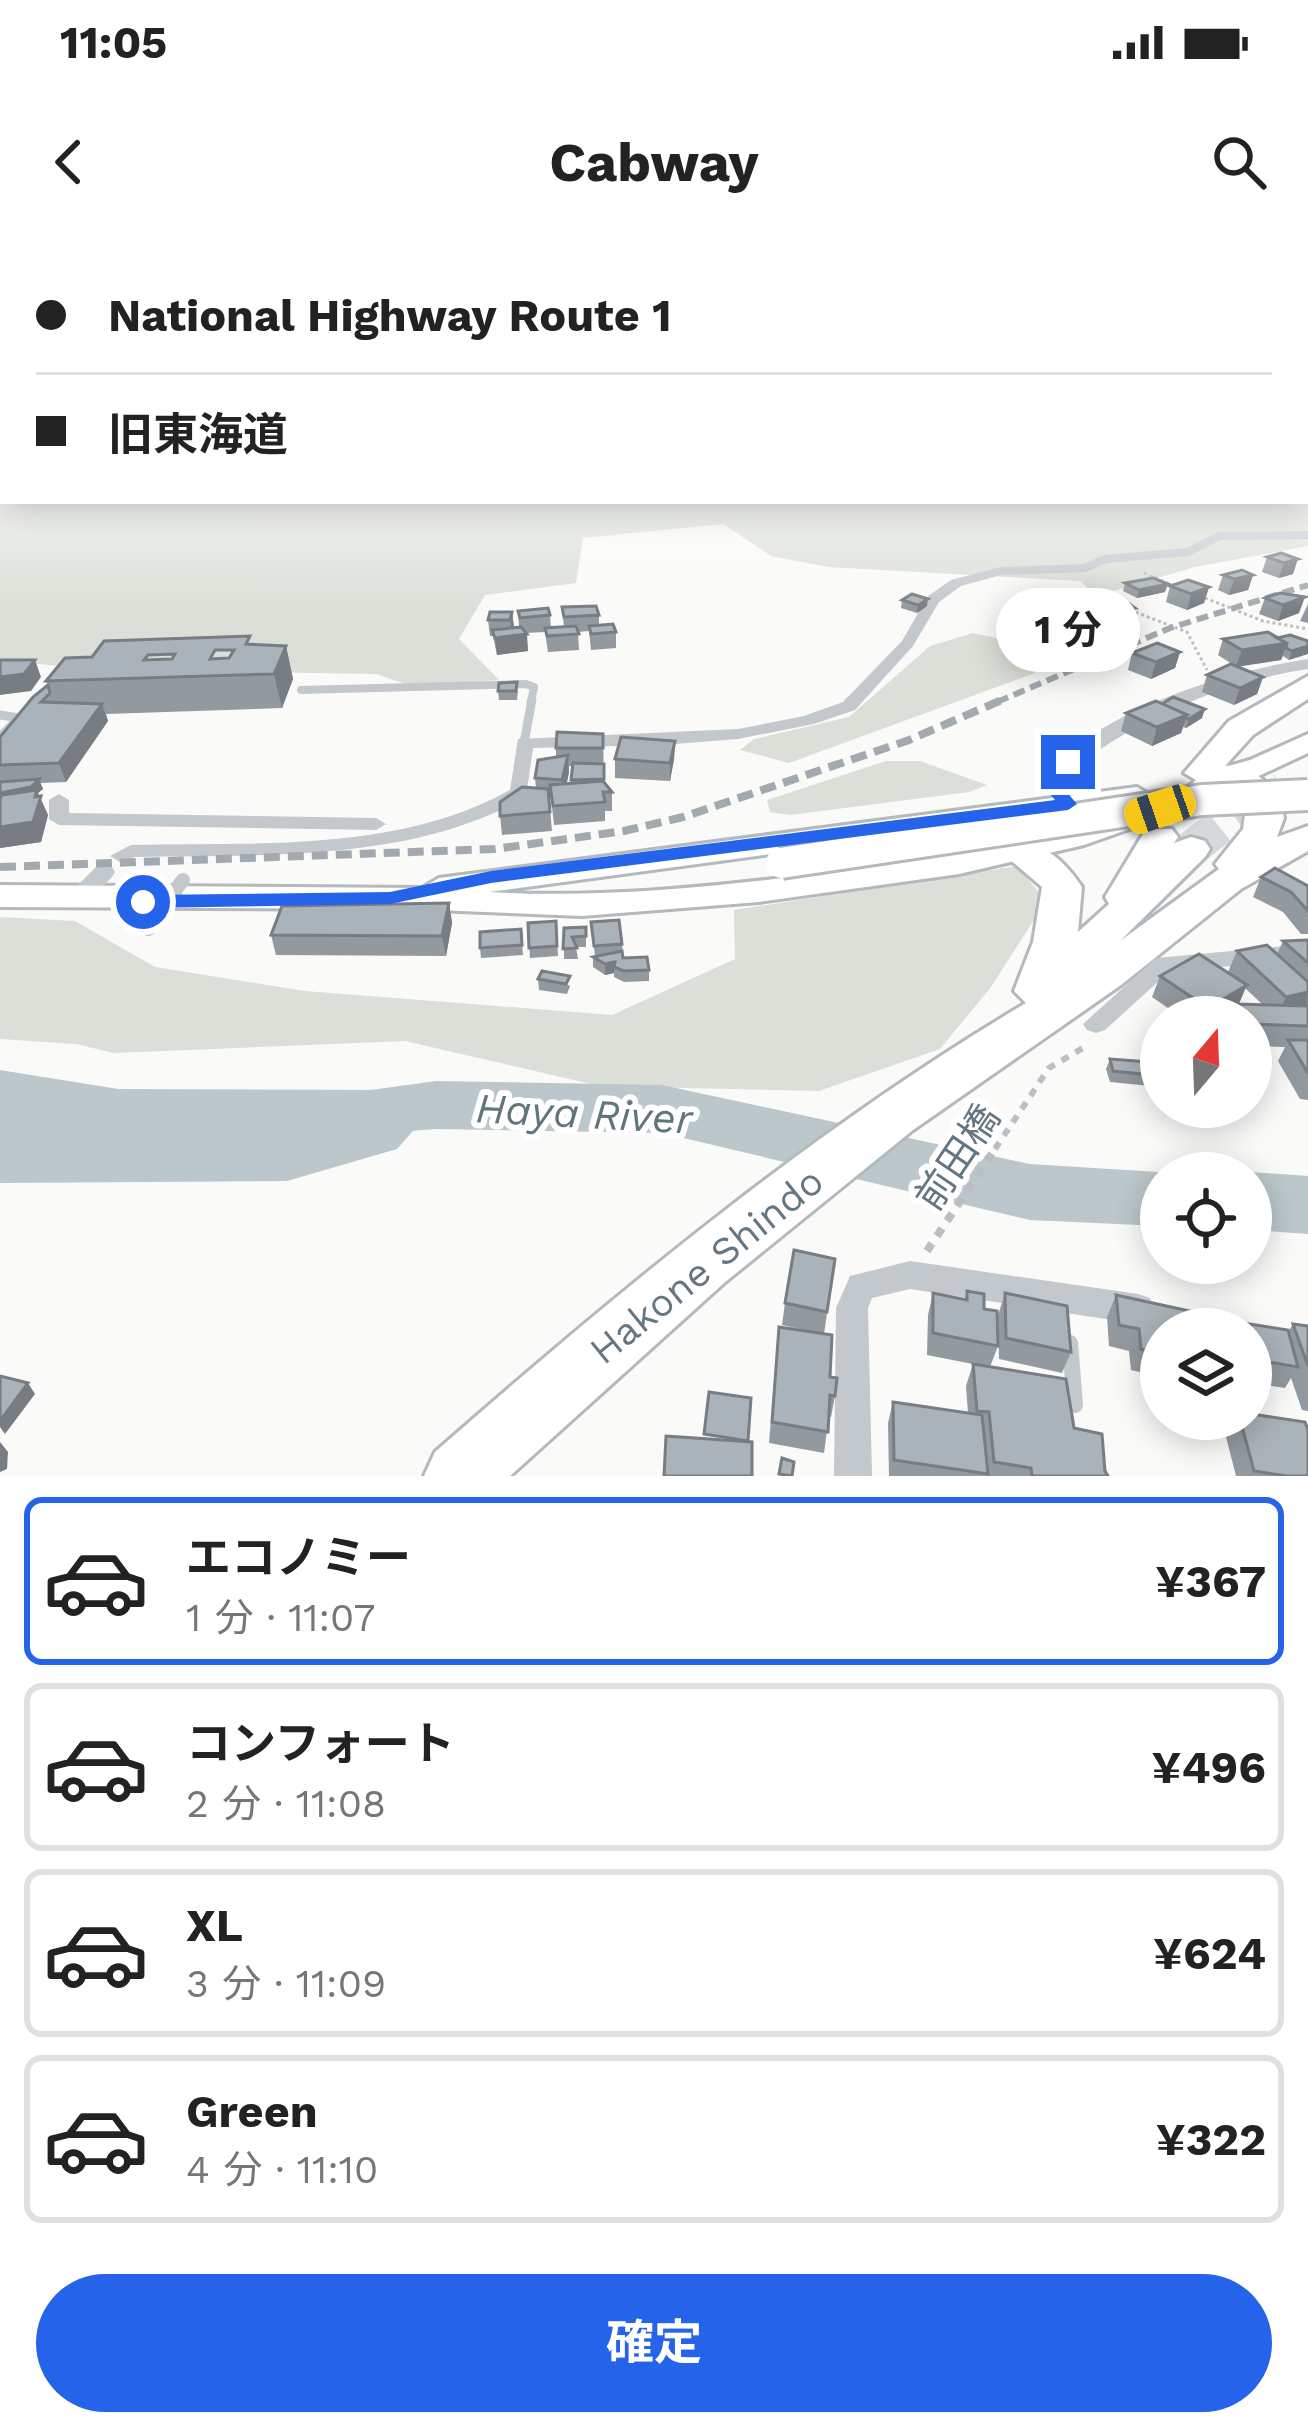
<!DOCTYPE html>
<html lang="ja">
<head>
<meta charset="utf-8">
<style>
  body { margin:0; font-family:"Work Sans","Noto Sans JP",sans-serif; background:#f6f6f6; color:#222; height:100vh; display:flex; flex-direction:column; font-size:45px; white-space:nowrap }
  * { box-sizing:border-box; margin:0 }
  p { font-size:39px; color:#767676 }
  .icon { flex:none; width:66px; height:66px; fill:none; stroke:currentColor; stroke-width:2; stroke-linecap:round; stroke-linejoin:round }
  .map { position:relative; height:1236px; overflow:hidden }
  .drawer { display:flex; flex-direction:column; background:#fff; flex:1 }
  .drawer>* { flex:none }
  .banner { position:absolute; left:0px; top:0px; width:1308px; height:264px; box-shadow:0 6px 30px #0003; display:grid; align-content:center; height:264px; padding:0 36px; background:#fff }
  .needle { width:78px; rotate:19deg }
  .controls { position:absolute; left:1140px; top:756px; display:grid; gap:24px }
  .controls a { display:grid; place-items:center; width:132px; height:132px; border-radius:50%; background:#fff; box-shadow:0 6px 30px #0003; font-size:60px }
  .end { position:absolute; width:54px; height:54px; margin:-27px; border:15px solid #2563eb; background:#fff; box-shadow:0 0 0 6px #fff }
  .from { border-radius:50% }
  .bubble { position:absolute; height:84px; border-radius:42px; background:#fff; box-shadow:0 6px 30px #0003; font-size:39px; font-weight:700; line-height:84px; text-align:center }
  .car { position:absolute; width:36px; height:72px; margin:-36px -18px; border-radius:15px; box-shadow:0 0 9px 3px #0007; background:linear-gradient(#f5c518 24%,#345 0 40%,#f5c518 0 76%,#345 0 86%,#f5c518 0) }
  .banner b { display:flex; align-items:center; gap:42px; height:114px; font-size:45px }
  .banner b+b { border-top:3px solid #e0e0e0 }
  .banner i { width:30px; height:30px; background:#222 }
  ul { padding:21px 0 0; list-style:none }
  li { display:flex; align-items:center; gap:36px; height:168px; margin:0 24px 18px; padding:0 12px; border:6px solid #e0e0e0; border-radius:18px }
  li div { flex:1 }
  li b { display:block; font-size:45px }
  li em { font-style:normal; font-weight:700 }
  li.active { border-color:#2563eb }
  li>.icon { width:108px; height:108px; stroke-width:1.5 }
  .action { display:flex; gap:24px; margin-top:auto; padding:24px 36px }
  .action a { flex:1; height:138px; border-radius:72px; background:#2563eb; color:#fff; font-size:48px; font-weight:700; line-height:138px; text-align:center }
  .status { display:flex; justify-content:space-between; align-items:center; height:84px; padding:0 60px; background:#fff; direction:ltr }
  .status svg { height:33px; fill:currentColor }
  header { display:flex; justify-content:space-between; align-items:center; height:156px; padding:0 36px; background:#fff; font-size:54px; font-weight:700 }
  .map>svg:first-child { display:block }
</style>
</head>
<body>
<div class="status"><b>11:05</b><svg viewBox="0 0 49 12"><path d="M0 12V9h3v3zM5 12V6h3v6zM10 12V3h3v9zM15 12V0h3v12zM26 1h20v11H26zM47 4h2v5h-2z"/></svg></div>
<header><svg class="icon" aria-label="back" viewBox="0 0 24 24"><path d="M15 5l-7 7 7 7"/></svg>Cabway<svg class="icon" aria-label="search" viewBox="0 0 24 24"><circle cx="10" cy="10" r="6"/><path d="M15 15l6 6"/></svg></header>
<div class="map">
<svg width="1308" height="1236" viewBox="0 0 1308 1236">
  <rect width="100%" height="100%" fill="#fafaf8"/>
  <g fill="#dadfd7">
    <polygon points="0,198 3,261 1305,261 1308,198 1308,306 1195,327 1096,356 1080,341 828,327 771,316 723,284 583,298 576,343 485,355 459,399 499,440 412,446 376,434 88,429 0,420"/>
    <polygon points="973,393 1032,406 1035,433 789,523 740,510 754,499 849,477 930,406"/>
    <polygon points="886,521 920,521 987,545 969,552 790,575 770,572 767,560"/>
    <polygon points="1017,626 1046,661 991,747 940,809 819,851 600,846 405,801 114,813 76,804 0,799 0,677 75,681 155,727 305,751 612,775 735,719 734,670"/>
  </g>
  <polygon fill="#bbc7cb" points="0,830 118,849 397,850 436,865 397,909 287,941 0,943"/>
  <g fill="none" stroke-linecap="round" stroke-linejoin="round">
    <g fill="#bbc7cb" fill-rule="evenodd">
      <polygon points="436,841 662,845 1030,924 1174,933 1161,933 1161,986 1030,980 662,893 436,889 371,894 349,887 339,870 349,853"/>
      <polygon points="1251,932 1308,936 1308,994 1251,990"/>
    </g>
    <polyline stroke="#d5d9db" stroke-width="36" stroke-dasharray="36 18" stroke-linecap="butt" points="1191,609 1237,573 1282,550"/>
    <g stroke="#b4b9bd" stroke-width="6">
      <path id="trunk" d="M1308,494V513L1192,567L1084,605L959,634L759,662L582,676L410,669L0,667V645L422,648L439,638L1137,547L1152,556L1137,565L489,652C596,658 701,648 808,635C923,621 1038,605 1147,563C1164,557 1193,550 1200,534L1250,520Z"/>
    </g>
    <g stroke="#b4b9bd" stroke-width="6">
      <path id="motorway" d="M1308,436V459L1253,495L1225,526C1254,523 1280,550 1284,578L1277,597L1308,586V611L1241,649L1121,745L913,890L724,1043L510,1236H424L435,1212C620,1050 814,889 1026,763L1014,751L1033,702L1042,647L1000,611L1005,603C1039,595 1065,622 1082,647L1078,692L1109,664L1105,657L1146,589H1172L1178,597L1174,603L1191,597L1205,601L1210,609L1205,617L1120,701L1219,629L1215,624L1243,589L1246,567L1217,537L1201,543L1184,533L1229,481Z"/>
    </g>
    <g stroke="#bbbfc2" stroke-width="3" stroke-dasharray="3 3" stroke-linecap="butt">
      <polyline points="1144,333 1177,347"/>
      <polyline points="1205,358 1263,381 1308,389"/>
      <polyline points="1130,370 1187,392 1207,430"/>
    </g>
    <polyline stroke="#bbbfc2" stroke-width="6" stroke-dasharray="8 8" stroke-linecap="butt" points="995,909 1049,828 1088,805"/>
    <polyline stroke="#bbbfc2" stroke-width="8" stroke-dasharray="9 9" stroke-linecap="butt" points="927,1011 997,906"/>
    <polyline stroke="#c3c8cc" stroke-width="8" points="301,450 526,444 534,447 531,462"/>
    <g stroke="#c3c8cc" stroke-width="9">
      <polyline points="0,475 19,478 0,497"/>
      <polyline points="524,503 532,459"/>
    </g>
    <polyline stroke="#c3c8cc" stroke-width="16" points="1070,1103 1075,1165"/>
    <g fill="#c3c8cc" fill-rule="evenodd">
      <path d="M1308,291V299L1220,300L1190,316L1107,323L1086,332L1001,335L961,346L939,362L913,406L855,470L814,484L738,499L662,505L533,508L526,557C409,623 265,614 135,617L120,622L110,616L131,605C256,602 397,613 510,550L518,499L738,489L804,476L843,462L902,401L928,356L951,340L1001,327L1083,324L1104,315L1187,308L1217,292Z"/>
      <path d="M1308,419V429C1213,444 1133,481 1057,540L1088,574L1091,578L1088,582H1074L1037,539C1101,471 1218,433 1308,419Z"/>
      <polygon points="59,554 69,560 69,573 376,578 386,584 376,590 59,585 49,579 49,560"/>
      <polygon points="104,626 112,627 115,632 112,637 84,665 68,665 65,660 68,655 96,627"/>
      <polygon points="1308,704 1308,720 1170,731 1105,790 1096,793 1087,790 1083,784 1156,718"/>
      <polygon points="910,1021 1138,1054 1150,1058 1154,1069 1150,1080 1138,1084 910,1049 872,1058 868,1068 872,1236 834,1236 836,1068 850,1036"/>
    </g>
    <use href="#trunk" fill="#fff" fill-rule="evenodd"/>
    <use href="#motorway" fill="#fff" fill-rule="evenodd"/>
    <polyline stroke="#a2aab0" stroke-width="6" stroke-dasharray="12 6" stroke-linecap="butt" points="997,462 1170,388 1308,345"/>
    <polyline stroke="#a2aab0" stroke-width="8" stroke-dasharray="16 8" stroke-linecap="butt" points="0,627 495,609 624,591 683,577 909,500 1004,459"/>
    <g stroke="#b4b9bd" stroke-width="36" stroke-linecap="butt">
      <polyline id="trunk-bridge" points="781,623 1202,560 1308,555"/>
    </g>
    <polyline stroke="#c3c8cc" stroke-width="14" points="171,656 183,640"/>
    <polyline stroke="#c3c8cc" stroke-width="18" points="148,687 173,653"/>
    <use href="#trunk-bridge" stroke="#fff" stroke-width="30"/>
  </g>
  <g fill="#929a9f" fill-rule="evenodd">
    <polygon points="1281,313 1293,334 1279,338 1262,332 1267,317"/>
    <polygon points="1223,335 1253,335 1248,350 1229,355 1218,350"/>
    <polygon points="1125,343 1165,352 1137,358 1123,351"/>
    <polygon points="1170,346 1209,347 1204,363 1187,370 1166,362"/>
    <polygon points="1280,353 1299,373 1278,381 1259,374 1265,358"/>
    <polygon points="1096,359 1135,368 1131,384 1107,386 1093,375"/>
    <polygon points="902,360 927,366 917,373 901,368"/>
    <polygon points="1308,364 1308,383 1300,381"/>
    <polygon points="1067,365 1060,382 1034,377 1036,369"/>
    <polygon points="562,367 599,375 599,386 616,392 616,408 591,410 589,391 578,392 579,410 548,412 545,392 526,393 528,411 497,415 493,396 490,396 488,380 512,372 514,387 519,387 518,371 550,375 551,388 564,387"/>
    <polygon points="1277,398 1308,401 1289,420 1283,416 1281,420 1237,426 1263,437 1257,454 1234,465 1202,452 1207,435 1235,426 1218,415 1223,399"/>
    <path d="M252,404L286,406L293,439L282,468L106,474L108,481L66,542L40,543L43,549L38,553L48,575L41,602L0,608V497L48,445L46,441L92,417ZM215,410H234L229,418L210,419ZM175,414L172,419L144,420L148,415Z"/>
    <polygon points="1180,412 1175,428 1151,439 1128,430 1132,413"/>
    <polygon points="498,451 518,451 517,460 499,460"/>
    <polygon points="1126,473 1202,478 1186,488 1183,487 1181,493 1152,506 1121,491"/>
    <path d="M603,494L604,542L612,552V571H605V581L554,585L551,558H549L552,591L502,595L500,576L536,548L535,538L556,517V508ZM569,526H572L571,543H567Z"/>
    <polygon points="675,501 674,519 670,541 615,538 615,519"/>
    <polygon points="1261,637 1308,646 1308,694 1301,694 1283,672 1253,657"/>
    <polygon points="449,663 452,683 446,716 276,715 271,695"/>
    <polygon points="556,681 558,716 530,718 528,683"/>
    <polygon points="591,682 622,704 623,718 649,730 649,741 624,742 614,737 614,733 605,735 593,727 593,717 595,716"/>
    <polygon points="586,687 586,707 576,707 578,719 564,719 564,688"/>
    <polygon points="521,689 523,715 481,718 480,708"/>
    <path d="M1308,700V860L1300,859L1278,821L1285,807L1251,806V777H1229L1232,769L1219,777H1181L1152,757L1160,736L1232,735L1228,732L1237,711L1277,714L1283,701ZM1245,748L1263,765L1238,764Z"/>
    <polygon points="542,731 570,746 567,754 539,750 538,739"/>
    <polygon points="1251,814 1258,831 1251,847"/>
    <polygon points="1110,819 1161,823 1161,847 1110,842 1106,829"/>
    <polygon points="835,1019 824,1094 830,1137 835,1156 831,1177 829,1177 824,1213 769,1203 777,1108 822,1094 782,1085 785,1063"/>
    <polygon points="967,1051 984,1069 998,1106 990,1127 1074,1188 1108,1236 889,1236 888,1183 893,1162 968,1173 966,1146 973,1124 983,1126 927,1115 928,1075 933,1053 965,1059"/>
    <polygon points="1005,1053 1071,1112 1062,1133 999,1119 998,1075"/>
    <polygon points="1116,1055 1161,1089 1161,1137 1131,1130 1129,1111 1109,1106 1107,1077"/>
    <polygon points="1211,1078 1288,1092 1293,1084 1308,1086 1308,1171 1302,1170 1291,1138 1285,1148 1251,1143 1251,1089 1205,1089"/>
    <polygon points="1234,1179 1251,1179 1308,1236 1236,1236 1225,1193"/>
  </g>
  <g fill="#777d82">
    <polygon points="1298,319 1293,334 1279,338 1284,323"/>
    <polygon points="1253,335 1248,350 1229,355 1234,339"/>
    <polygon points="1168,344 1165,352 1137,358 1139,350"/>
    <polygon points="1209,347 1204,363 1187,370 1191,354"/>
    <polygon points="1305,357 1299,373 1278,381 1283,365"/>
    <polygon points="928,359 927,366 917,373 918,365"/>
    <polygon points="1135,368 1131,384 1107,386 1111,370"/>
    <polygon points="512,372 514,388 527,394 528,411 497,415 495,398 512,396 510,380"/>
    <polygon points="1287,403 1281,420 1236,427 1242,410"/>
    <polygon points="286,406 293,439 282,468 274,434"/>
    <polygon points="1308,406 1308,414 1289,420 1292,411"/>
    <polygon points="1180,412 1175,428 1151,439 1156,422"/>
    <polygon points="35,420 41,437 31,451 0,455 0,437"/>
    <polygon points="1263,437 1257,454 1234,465 1240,448"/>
    <polygon points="102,464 108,481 66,542 59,523"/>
    <polygon points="1205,469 1202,478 1186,488 1189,479"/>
    <polygon points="1187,475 1181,493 1152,506 1157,487"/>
    <polygon points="675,501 674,519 670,541 670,523"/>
    <polygon points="568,515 569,533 563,559 562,540"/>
    <polygon points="39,539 43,549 38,553 48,575 41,602 0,608 0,553"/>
    <polygon points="449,663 452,683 446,716 442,696"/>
    <polygon points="615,722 614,733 605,735 605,724"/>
    <polygon points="1247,745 1238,766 1234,764 1232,769 1219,777 1204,777 1208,768"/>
    <polygon points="1308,752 1307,771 1276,778 1286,757"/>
    <polygon points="28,1143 35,1154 5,1194 0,1187 0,1181"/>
    <polygon points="0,1202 8,1212 7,1229 0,1232"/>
  </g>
  <g fill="#aab3b9" stroke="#777d82" stroke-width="3" fill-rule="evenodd">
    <polygon points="1281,313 1298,319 1284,323 1267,317"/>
    <polygon points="1242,330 1253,335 1234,339 1223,335"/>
    <polygon points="1153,338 1168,344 1139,350 1125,343"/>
    <polygon points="1188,340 1209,347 1191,354 1170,346"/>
    <polygon points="1280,353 1305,357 1283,365 1265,358"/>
    <polygon points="912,354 928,359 918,365 902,360"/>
    <polygon points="1120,357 1135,368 1111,370 1096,359"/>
    <polygon points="1046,361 1067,365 1062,374 1036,369"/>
    <polygon points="596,366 599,375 564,377 562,367"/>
    <polygon points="548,368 550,375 520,378 518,371"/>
    <polygon points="490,372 512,372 510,380 488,380"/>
    <polygon points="613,384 616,392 591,394 589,386"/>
    <polygon points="576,386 579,394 547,396 545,388"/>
    <polygon points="521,387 527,394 495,398 492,390"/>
    <polygon points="1268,392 1287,403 1242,410 1223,399"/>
    <polygon points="1290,395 1308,401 1308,406 1292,411 1286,408 1287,403 1277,398"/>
    <path d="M250,396L246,404L286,406L274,434L46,441L65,418L92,417L104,401ZM215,410H234L229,418L210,419ZM175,414L172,419L144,420L148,415Z"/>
    <polygon points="1157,403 1180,412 1156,422 1132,413"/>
    <polygon points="0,420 35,420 24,434 0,437"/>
    <polygon points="1231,424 1263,437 1240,448 1207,435"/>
    <polygon points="517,442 516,451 498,451 499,443"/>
    <polygon points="48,445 50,453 41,462 102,464 59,523 0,525 0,497 33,457"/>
    <polygon points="1173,457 1205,469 1189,479 1186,478 1187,475 1162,464"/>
    <polygon points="1156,461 1187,475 1157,487 1126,473"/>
    <polygon points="557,492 603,494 603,508 556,508"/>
    <polygon points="621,497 675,501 670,523 615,519"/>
    <polygon points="568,515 562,540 535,538 538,520"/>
    <polygon points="573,523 604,524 604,539 571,540"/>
    <polygon points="39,539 31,547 0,553 0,542"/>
    <polygon points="603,541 612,552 603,552 605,562 553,566 550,545"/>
    <polygon points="522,547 548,549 550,572 500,576 500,562"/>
    <polygon points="37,550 35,557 41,556 33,582 0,587 0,558 2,555"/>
    <polygon points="1275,628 1308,646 1308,671 1291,652 1261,637"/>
    <polygon points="449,663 442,696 271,695 282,666"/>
    <polygon points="619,680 622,704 594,706 591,682"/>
    <polygon points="556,681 557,706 529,708 528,683"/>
    <polygon points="586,687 586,696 572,697 577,708 563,709 564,688"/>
    <polygon points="521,689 522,705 480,708 480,692"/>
    <polygon points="1308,700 1308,723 1283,701"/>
    <polygon points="1267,705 1308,742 1308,752 1286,757 1237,711"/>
    <polygon points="622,711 623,718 647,717 649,730 624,731 614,727 615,722 605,724 593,717"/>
    <polygon points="1199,714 1247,745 1208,768 1160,736"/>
    <polygon points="542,731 570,736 566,744 538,739"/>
    <polygon points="1234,764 1308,766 1308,786 1251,784 1251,777 1241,777"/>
    <polygon points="1288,800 1308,800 1308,833"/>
    <polygon points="1251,814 1258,831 1251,831"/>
    <polygon points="1110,819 1161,823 1161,836 1113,831"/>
    <polygon points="794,1010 835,1019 827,1072 785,1063"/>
    <polygon points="967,1051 984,1054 984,1069 997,1071 998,1106 933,1093 933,1053 967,1060"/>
    <polygon points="1005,1053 1067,1066 1071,1112 1006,1098"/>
    <polygon points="1116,1055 1194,1072 1197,1089 1161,1089 1161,1114 1141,1109 1139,1089 1119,1085"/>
    <polygon points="1211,1078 1288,1090 1298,1127 1251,1119 1251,1089 1213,1089"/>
    <polygon points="1293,1084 1308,1086 1308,1126"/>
    <polygon points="779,1087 832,1095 830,1137 837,1138 835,1156 830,1155 828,1192 772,1182"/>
    <polygon points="973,1124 1066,1139 1074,1188 1102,1194 1105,1231 1108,1236 1032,1236 1031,1228 994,1222 989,1172 977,1171"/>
    <polygon points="0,1136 28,1143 0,1181"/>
    <polygon points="709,1152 751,1158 748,1201 704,1194"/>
    <polygon points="893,1162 982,1175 988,1234 894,1220"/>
    <polygon points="1251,1174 1305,1182 1308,1190 1308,1236 1287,1236 1254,1231 1240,1179 1251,1179"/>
    <polygon points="666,1196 752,1202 752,1236 664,1236"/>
    <polygon points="782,1218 794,1222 792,1236 779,1234"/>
  </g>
  <linearGradient id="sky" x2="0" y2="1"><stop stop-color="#96bcdc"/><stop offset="0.53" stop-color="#fdfdfc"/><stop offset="1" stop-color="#fdfdfc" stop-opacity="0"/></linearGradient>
  <rect width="1308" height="371" fill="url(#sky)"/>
  <polygon fill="#2563eb" points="1062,518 1076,522 1056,540 1077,564 1068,570 491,643 390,664 143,668 133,662 143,655 390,652 491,631 1055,560 1038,539"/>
  <g text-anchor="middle" stroke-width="12" stroke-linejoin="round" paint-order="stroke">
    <g font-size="39" fill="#657683" stroke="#fff">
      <text transform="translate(957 917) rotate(-56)" y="14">前田橋</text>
      <text transform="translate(706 1025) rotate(-39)" y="14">Hakone Shindo</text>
    </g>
    <g font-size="42" font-style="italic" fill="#60757c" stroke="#fff">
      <text transform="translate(584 873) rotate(3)" y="15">Haya River</text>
    </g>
  </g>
</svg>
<div class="controls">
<a><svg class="needle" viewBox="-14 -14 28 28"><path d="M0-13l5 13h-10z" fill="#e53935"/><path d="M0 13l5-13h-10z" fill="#767676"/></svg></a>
<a><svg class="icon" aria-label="locate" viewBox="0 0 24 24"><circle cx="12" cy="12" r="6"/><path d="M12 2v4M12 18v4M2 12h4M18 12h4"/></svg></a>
<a><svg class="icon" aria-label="layers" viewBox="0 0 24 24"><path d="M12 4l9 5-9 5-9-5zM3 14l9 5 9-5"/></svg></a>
</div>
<i class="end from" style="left:143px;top:662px"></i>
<i class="end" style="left:1068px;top:522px"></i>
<div class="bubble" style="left:996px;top:348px;width:144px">1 分</div>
<i class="car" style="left:1160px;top:569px;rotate:251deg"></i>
<div class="banner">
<b><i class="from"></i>National Highway Route 1</b>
<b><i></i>旧東海道</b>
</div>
</div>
<section class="drawer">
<ul>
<li class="active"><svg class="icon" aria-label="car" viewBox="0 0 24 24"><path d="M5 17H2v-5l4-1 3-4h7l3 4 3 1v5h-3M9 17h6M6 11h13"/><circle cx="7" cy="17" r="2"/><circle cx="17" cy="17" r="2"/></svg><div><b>エコノミー</b><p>1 分 · 11:07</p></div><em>¥367</em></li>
<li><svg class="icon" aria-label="car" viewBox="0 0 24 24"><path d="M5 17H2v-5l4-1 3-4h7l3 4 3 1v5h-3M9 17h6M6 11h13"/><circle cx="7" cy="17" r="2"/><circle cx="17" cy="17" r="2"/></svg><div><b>コンフォート</b><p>2 分 · 11:08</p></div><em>¥496</em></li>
<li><svg class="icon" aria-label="car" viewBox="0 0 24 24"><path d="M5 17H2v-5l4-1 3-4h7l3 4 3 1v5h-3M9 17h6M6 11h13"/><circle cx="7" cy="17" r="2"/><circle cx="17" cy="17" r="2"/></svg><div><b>XL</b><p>3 分 · 11:09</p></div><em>¥624</em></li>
<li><svg class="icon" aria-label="car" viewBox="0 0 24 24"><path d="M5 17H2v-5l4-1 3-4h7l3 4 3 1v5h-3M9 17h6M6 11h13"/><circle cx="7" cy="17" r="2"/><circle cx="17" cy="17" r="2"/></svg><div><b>Green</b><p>4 分 · 11:10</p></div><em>¥322</em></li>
</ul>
<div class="action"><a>確定</a></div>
</section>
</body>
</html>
